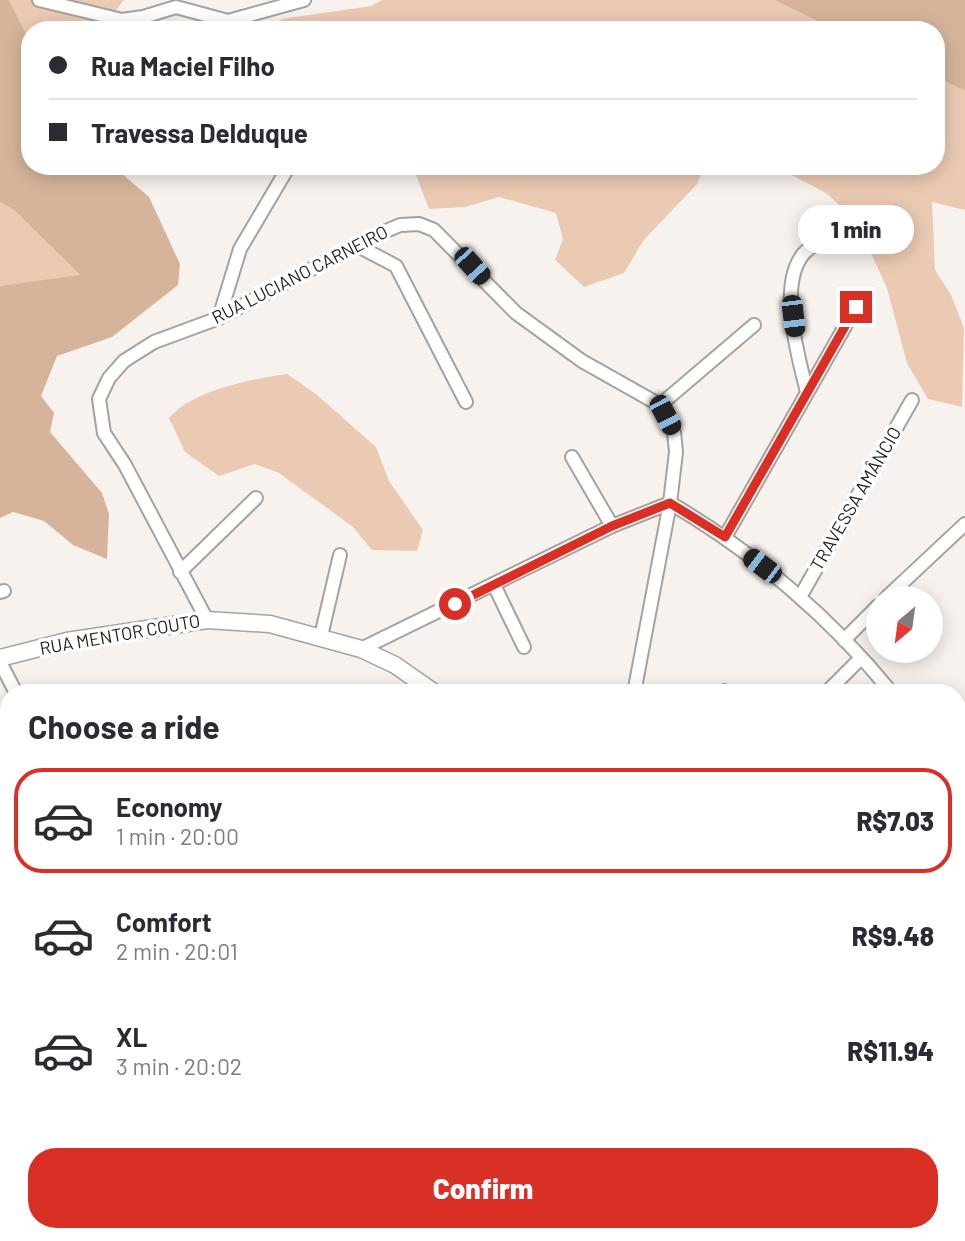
<!DOCTYPE html>
<html lang="en">
<head>
<meta charset="utf-8">
<style>
  body { margin:0; font-family:Barlow,sans-serif; background:#f7f7f7; color:#2b2b33; height:100vh; display:flex; flex-direction:column; font-size:26px; white-space:nowrap }
  * { box-sizing:border-box; margin:0 }
  p { font-size:23px; color:#7c7c81 }
  .icon { flex:none; width:38px; height:38px; fill:none; stroke:currentColor; stroke-width:2; stroke-linecap:round; stroke-linejoin:round }
  .map { position:relative; flex:1; overflow:hidden }
  .sheet { position:absolute; left:0px; top:684px; width:966px; height:558px; display:flex; flex-direction:column; background:#fff; border-radius:28px 28px 0 0; box-shadow:0 4px 18px #0003 }
  .sheet>* { flex:none }
  .guide { position:absolute; left:21px; top:21px; width:924px; height:154px; border-radius:28px; box-shadow:0 4px 18px #0003; display:grid; align-content:center; height:154px; padding:0 28px; background:#fff }
  .needle { width:46px; rotate:209deg }
  .fabs { position:absolute; left:866px; top:586px; display:grid; gap:14px }
  .fabs a { display:grid; place-items:center; width:77px; height:77px; border-radius:50%; background:#fff; box-shadow:0 4px 18px #0003; font-size:35px }
  .end { position:absolute; width:32px; height:32px; margin:-16px; border:9px solid #d93025; background:#fff; box-shadow:0 0 0 4px #fff }
  .from { border-radius:50% }
  .bubble { position:absolute; height:49px; border-radius:24px; background:#fff; box-shadow:0 4px 18px #0003; font-size:23px; font-weight:800; line-height:49px; text-align:center }
  .car { position:absolute; width:21px; height:42px; margin:-21px -10px; border-radius:9px; box-shadow:0 0 5px 2px #0007; background:linear-gradient(#222 24%,#8ab4d8 0 40%,#222 0 76%,#8ab4d8 0 86%,#222 0) }
  .guide b { display:flex; align-items:center; gap:24px; height:66px; font-size:26px }
  .guide b+b { border-top:2px solid #e1e1e2 }
  .guide i { width:18px; height:18px; background:#2b2b33 }
  ul { padding:0; list-style:none }
  li { display:flex; align-items:center; gap:21px; height:105px; margin:0 14px 10px; padding:0 14px; border:4px solid transparent; border-radius:28px }
  li div { flex:1 }
  li b { display:block; font-size:26px }
  li em { font-style:normal; font-weight:800 }
  li.selected { border-color:#d93025 }
  li>.icon { width:63px; height:63px; stroke-width:1.5 }
  h2 { padding:0 28px; font-size:32px; line-height:84px }
  .primary-button { display:flex; gap:14px; margin-top:auto; padding:14px 28px }
  .primary-button a { flex:1; height:80px; border-radius:28px; background:#d93025; color:#fff; font-size:28px; font-weight:800; line-height:80px; text-align:center }
  .map>svg:first-child { display:block }
</style>
</head>
<body>
<div class="map">
<svg width="965" height="1241" viewBox="0 0 965 1241">
  <rect width="100%" height="100%" fill="#f8f2ee"/>
  <g fill="#eacab3">
    <polygon points="9,0 124,0 109,19 116,30 30,30 30,41"/>
    <polygon points="382,0 774,0 836,30 263,30 282,19 371,6"/>
    <polygon points="936,77 965,91 965,210 932,202 935,270 951,295 964,328 962,407 928,399 907,363 887,288 855,219 826,193 775,166 936,166"/>
    <polygon points="405,166 705,166 697,184 643,241 624,273 584,287 555,260 563,239 556,213 499,197 465,207 429,209 416,175"/>
    <polygon points="0,202 14,210 81,276 0,286"/>
    <path d="M287,374L316,394L376,447L389,481L423,530L417,551L372,550L353,527L279,473L255,464L219,476L185,452L169,418C193,390 251,379 287,374Z"/>
  </g>
  <g fill="#d5b49b">
    <polygon points="0,0 9,0 30,41 30,166 113,166 149,197 180,264 178,285 112,337 57,356 41,396 54,413 50,432 102,493 109,514 107,559 73,545 44,521 13,512 0,518 0,286 80,275 14,210 0,202"/>
    <polygon points="774,0 965,0 965,91 936,77 936,30 836,30"/>
  </g>
  <g fill="none" stroke-linecap="round" stroke-linejoin="round">
    <g stroke="#96c5cf" stroke-width="3.5">
      <polyline points="957,1204 965,1199"/>
      <polyline points="893,1241 906,1234"/>
    </g>
  </g>
  <g fill="#987962">
    <polygon points="396,1234 447,1234 453,1241 403,1241"/>
    <polygon points="548,1234 562,1234 567,1241 536,1241"/>
  </g>
  <g fill="none" stroke-linecap="round" stroke-linejoin="round">
    <g stroke="#a8a29e" stroke-width="10">
      <polyline id="service" points="392,1234 398,1241"/>
    </g>
    <g stroke="#a8a29e" stroke-width="16">
      <g id="minor">
        <polyline points="39,0 122,20 143,17 176,7 228,21 304,0"/>
        <polyline points="356,245 396,266 466,402"/>
        <polyline points="219,318 240,249 289,166"/>
        <path d="M807,392C798,356 779,290 801,257C808,246 822,242 833,238"/>
        <polyline points="660,405 754,325"/>
        <polyline points="572,457 612,526"/>
        <polyline points="725,537 856,307"/>
        <polyline points="180,572 256,498"/>
        <polyline points="494,585 524,647"/>
        <polyline points="0,592 4,591"/>
        <polyline points="800,597 912,400"/>
        <polyline points="886,598 965,524"/>
        <path d="M207,620L125,465L104,433L99,399L109,378L124,361L154,342L219,318L372,237L400,225L419,224L434,230L516,313L582,361L660,405L674,432L676,452L670,503C754,552 831,618 892,693"/>
        <polyline points="321,636 340,555"/>
        <polyline points="844,640 878,606"/>
        <polyline points="361,649 612,526 670,503"/>
        <polyline points="0,662 16,693"/>
        <polyline points="724,691 727,693"/>
        <polyline points="634,693 670,503"/>
        <polyline points="826,693 861,658"/>
        <polyline points="957,815 965,839"/>
        <polyline points="0,830 9,828"/>
        <polyline points="0,1122 9,1125"/>
        <polyline points="0,1201 9,1198"/>
        <polyline points="189,1234 197,1241"/>
        <polyline points="770,1234 773,1241"/>
        <polyline points="310,1241 316,1234"/>
        <polyline points="955,1241 965,1235"/>
      </g>
    </g>
    <g stroke="#a8a29e" stroke-width="19">
      <polyline id="tertiary" points="0,658 67,641 207,620 270,624 361,649 395,665 435,693"/>
    </g>
    <g stroke="#32727e" stroke-width="23">
      <g id="primary">
        <polyline points="957,1087 965,1085"/>
        <polyline points="625,1241 632,1234"/>
      </g>
    </g>
    <use href="#service" stroke="#fff" stroke-width="6"/>
    <use href="#minor" stroke="#fff" stroke-width="12"/>
    <use href="#tertiary" stroke="#fff" stroke-width="16"/>
    <use href="#primary" stroke="#8ac7d1" stroke-width="19"/>
  </g>
  <g fill="none" stroke-linecap="round" stroke-linejoin="round">
    <polyline stroke="#d93025" stroke-width="9" points="455,604 612,526 670,503 725,537 856,307"/>
  </g>
  <g text-anchor="middle" stroke-width="7" stroke-linejoin="round" paint-order="stroke">
    <g font-size="18" fill="#1e1c1b" stroke="#fff">
      <text transform="translate(300 275) rotate(-27)" y="6">RUA LUCIANO CARNEIRO</text>
      <text transform="translate(856 499) rotate(-60)" y="6">TRAVESSA AMÂNCIO</text>
      <text transform="translate(120 635) rotate(-10)" y="6">RUA MENTOR COUTO</text>
    </g>
  </g>
</svg>
<div class="fabs">
<a><svg class="needle" viewBox="-14 -14 28 28"><path d="M0-13l5 13h-10z" fill="#e53935"/><path d="M0 13l5-13h-10z" fill="#7c7c81"/></svg></a>
</div>
<i class="end from" style="left:455px;top:604px"></i>
<i class="end" style="left:856px;top:307px"></i>
<div class="bubble" style="left:798px;top:205px;width:116px">1 min</div>
<i class="car" style="left:472px;top:266px;rotate:138deg"></i>
<i class="car" style="left:793px;top:316px;rotate:173deg"></i>
<i class="car" style="left:665px;top:415px;rotate:152deg"></i>
<i class="car" style="left:762px;top:566px;rotate:307deg"></i>
<div class="guide">
<b><i class="from"></i>Rua Maciel Filho</b>
<b><i></i>Travessa Delduque</b>
</div>
<section class="sheet">
<h2>Choose a ride</h2>
<ul>
<li class="selected"><svg class="icon" aria-label="car" viewBox="0 0 24 24"><path d="M5 17H2v-5l4-1 3-4h7l3 4 3 1v5h-3M9 17h6M6 11h13"/><circle cx="7" cy="17" r="2"/><circle cx="17" cy="17" r="2"/></svg><div><b>Economy</b><p>1 min · 20:00</p></div><em>R$7.03</em></li>
<li><svg class="icon" aria-label="car" viewBox="0 0 24 24"><path d="M5 17H2v-5l4-1 3-4h7l3 4 3 1v5h-3M9 17h6M6 11h13"/><circle cx="7" cy="17" r="2"/><circle cx="17" cy="17" r="2"/></svg><div><b>Comfort</b><p>2 min · 20:01</p></div><em>R$9.48</em></li>
<li><svg class="icon" aria-label="car" viewBox="0 0 24 24"><path d="M5 17H2v-5l4-1 3-4h7l3 4 3 1v5h-3M9 17h6M6 11h13"/><circle cx="7" cy="17" r="2"/><circle cx="17" cy="17" r="2"/></svg><div><b>XL</b><p>3 min · 20:02</p></div><em>R$11.94</em></li>
</ul>
<div class="primary-button"><a>Confirm</a></div>
</section>
</div>
</body>
</html>
